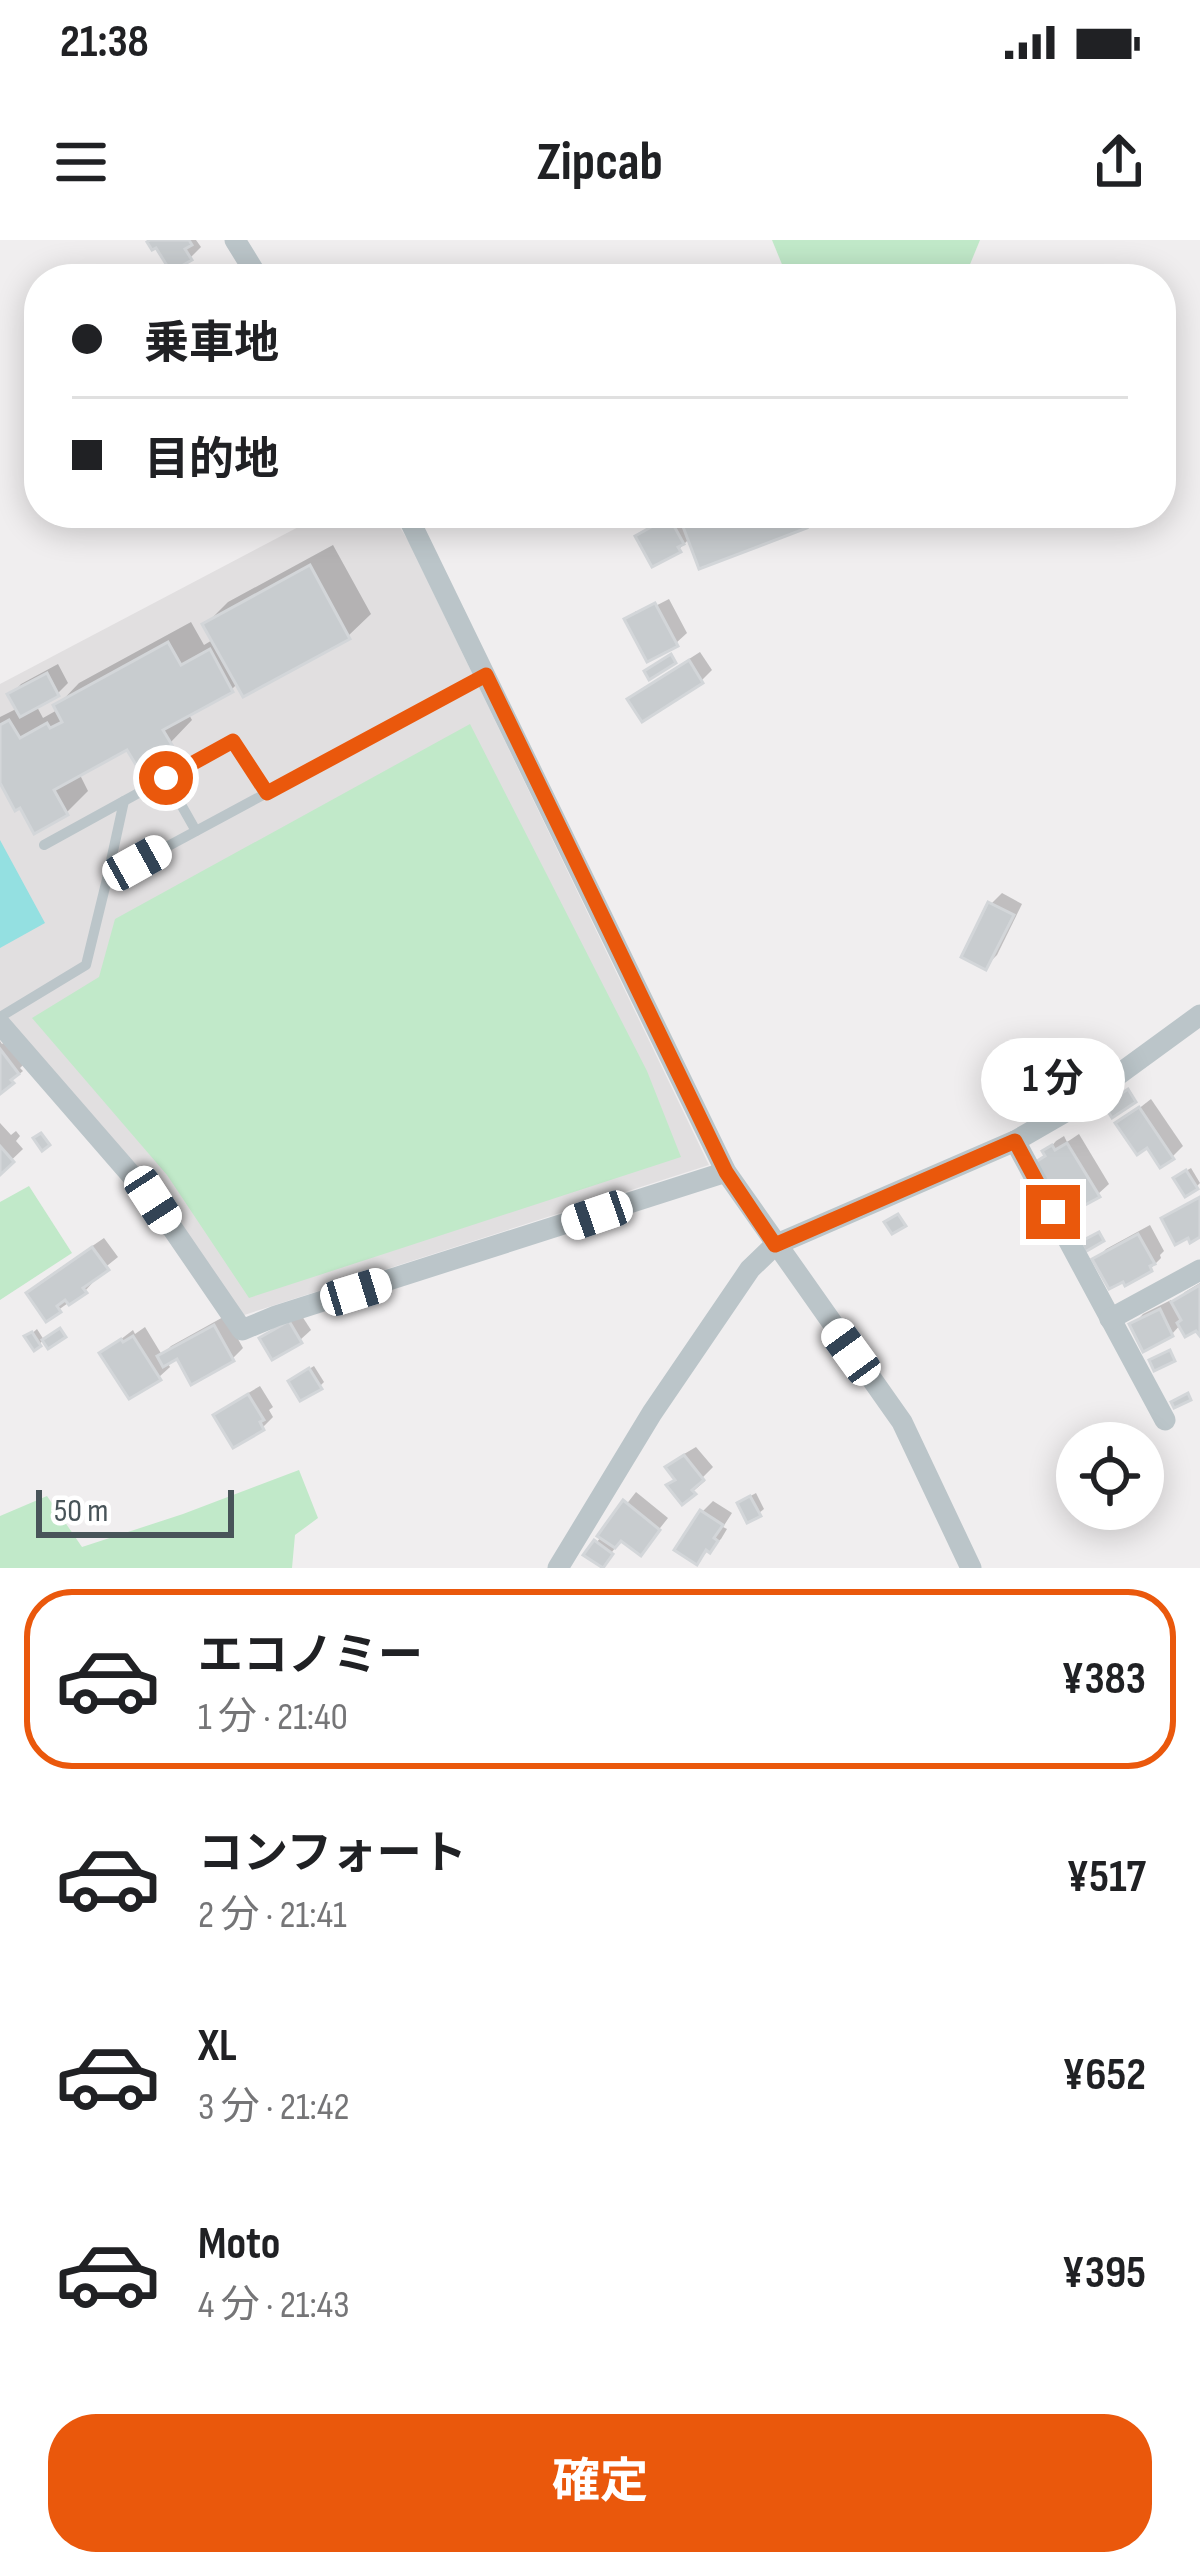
<!DOCTYPE html>
<html lang="ja">
<head>
<meta charset="utf-8">
<style>
  body { margin:0; font-family:"Sofia Sans Condensed","Noto Sans JP",sans-serif; background:#f6f6f6; color:#202124; height:100vh; display:flex; flex-direction:column; font-size:45px; white-space:nowrap }
  * { box-sizing:border-box; margin:0 }
  p { font-size:39px; color:#757577 }
  .icon { flex:none; width:66px; height:66px; fill:none; stroke:currentColor; stroke-width:2; stroke-linecap:round; stroke-linejoin:round }
  .map { position:relative; height:1328px; overflow:hidden }
  .side { display:flex; flex-direction:column; background:#fff; flex:1 }
  .side>* { flex:none }
  .guide { position:absolute; left:24px; top:24px; width:1152px; height:264px; border-radius:48px; box-shadow:0 6px 30px #0003; display:grid; align-content:center; height:264px; padding:0 48px; background:#fff }
  .tools { position:absolute; left:1056px; top:1182px; display:grid; gap:24px }
  .tools a { display:grid; place-items:center; width:108px; height:108px; border-radius:50%; background:#fff; box-shadow:0 6px 30px #0003; font-size:60px }
  .scale { position:absolute; left:36px; bottom:30px; width:198px; box-sizing:border-box; padding-left:12px; border:6px solid #485459; border-top:0; font-size:33px; line-height:42px; white-space:nowrap; color:#485459; -webkit-text-stroke:9px #fff; paint-order:stroke }
  .end { position:absolute; width:54px; height:54px; margin:-27px; border:15px solid #ea580c; background:#fff; box-shadow:0 0 0 6px #fff }
  .from { border-radius:50% }
  .bubble { position:absolute; height:84px; border-radius:42px; background:#fff; box-shadow:0 6px 30px #0003; font-size:39px; font-weight:700; line-height:84px; text-align:center }
  .car { position:absolute; width:36px; height:72px; margin:-36px -18px; border-radius:15px; box-shadow:0 0 9px 3px #0007; background:linear-gradient(#fff 24%,#345 0 40%,#fff 0 76%,#345 0 86%,#fff 0) }
  .guide b { display:flex; align-items:center; gap:42px; height:114px; font-size:45px }
  .guide b+b { border-top:3px solid #e0e0e0 }
  .guide i { width:30px; height:30px; background:#202124 }
  ul { padding:21px 0 0; list-style:none }
  li { display:flex; align-items:center; gap:36px; height:180px; margin:0 24px 18px; padding:0 24px; border:6px solid transparent; border-radius:48px }
  li div { flex:1 }
  li b { display:block; font-size:45px }
  li em { font-style:normal; font-weight:700 }
  li.current { border-color:#ea580c }
  li>.icon { width:108px; height:108px; stroke-width:1.5 }
  .action { display:flex; gap:24px; margin-top:auto; padding:24px 48px }
  .action a { flex:1; height:138px; border-radius:48px; background:#ea580c; color:#fff; font-size:48px; font-weight:700; line-height:138px; text-align:center }
  .status { display:flex; justify-content:space-between; align-items:center; height:84px; padding:0 60px; background:#fff; direction:ltr }
  .status svg { height:33px; fill:currentColor }
  header { display:flex; justify-content:space-between; align-items:center; height:156px; padding:0 48px; background:#fff; font-size:54px; font-weight:700 }
  .map>svg:first-child { display:block }
</style>
</head>
<body>
<div class="status"><b>21:38</b><svg viewBox="0 0 49 12"><path d="M0 12V9h3v3zM5 12V6h3v6zM10 12V3h3v9zM15 12V0h3v12zM26 1h20v11H26zM47 4h2v5h-2z"/></svg></div>
<header><svg class="icon" aria-label="menu" viewBox="0 0 24 24"><path d="M4 6h16M4 12h16M4 18h16"/></svg>Zipcab<svg class="icon" aria-label="share" viewBox="0 0 24 24"><path d="M12 15V3M7 8l5-5 5 5M5 13v7h14v-7"/></svg></header>
<div class="map">
<svg width="1200" height="1328" viewBox="0 0 1200 1328">
  <rect width="100%" height="100%" fill="#f0eeef"/>
  <polygon fill="#e1dfe0" points="325,273 391,273 409,302 709,925 238,1077 0,772 0,444"/>
  <g fill="#c1e9c9">
    <polygon points="772,0 980,0 964,39 788,39"/>
    <polygon points="470,484 647,831 681,917 249,1058 167,935 32,778 99,737 115,679"/>
    <polygon points="29,946 72,1013 0,1060 0,962"/>
    <polygon points="299,1230 318,1278 295,1295 292,1328 0,1328 0,1276 47,1256 82,1307 183,1274"/>
  </g>
  <polygon fill="#94e0e1" points="0,600 45,683 0,708"/>
  <g fill="#0003">
    <polygon points="153,0 196,0 201,7 190,18"/>
    <polygon points="673,273 683,273 688,282 697,273 818,273 805,285 690,298 679,309 639,296 650,286"/>
    <polygon points="333,305 371,374 348,396 238,443 231,450 188,473 192,480 170,503 128,506 79,533 88,551 66,573 0,536 0,477 18,468 11,455 21,444 58,424 68,443 58,453 36,465 43,478 59,469 57,466 79,443 191,382 204,405 214,399 206,384 228,362"/>
    <polygon points="669,359 687,393 676,403 628,380 636,371 636,376"/>
    <polygon points="700,412 712,430 701,441 631,459 642,449"/>
    <polygon points="1002,653 1022,664 997,715 986,726 991,664"/>
    <polygon points="10,798 27,821 20,828 23,831 0,850 0,801 2,804"/>
    <polygon points="1151,859 1183,906 1172,917 1119,884"/>
    <polygon points="0,883 11,895 16,891 20,896 16,901 23,909 0,931"/>
    <polygon points="1079,894 1109,944 1098,954 1037,923 1056,901 1064,896 1067,902"/>
    <polygon points="1191,928 1200,943 1196,947 1181,934"/>
    <polygon points="1150,985 1164,1011 1160,1015 1161,1018 1150,1029 1096,1020 1106,1009"/>
    <polygon points="104,998 118,1017 93,1037 95,1040 85,1051 47,1078 29,1053 40,1042"/>
    <polygon points="1200,1043 1200,1091 1181,1084 1172,1094 1133,1085 1143,1074 1171,1060 1173,1064 1185,1052"/>
    <polygon points="300,1073 311,1090 300,1100 263,1099 274,1088"/>
    <polygon points="225,1076 243,1108 232,1119 178,1115 167,1122 170,1127 159,1137 103,1113 133,1090 135,1094 145,1087 162,1115 171,1106"/>
    <polygon points="37,1089 44,1100 39,1104 28,1097"/>
    <polygon points="314,1126 324,1142 320,1146 296,1137"/>
    <polygon points="260,1146 273,1167 269,1170 273,1177 262,1188 217,1176 228,1165"/>
    <polygon points="696,1207 713,1227 702,1238 705,1241 682,1261 678,1239 669,1227 679,1217"/>
    <polygon points="636,1252 668,1278 641,1312 621,1298 613,1307 615,1308 606,1320 597,1302"/>
    <polygon points="756,1253 764,1269 759,1273 745,1259"/>
    <polygon points="713,1261 732,1273 723,1287 727,1289 721,1299 696,1322 678,1309 703,1271"/>
  </g>
  <g fill="#c8cccf" stroke="#d3d6d9" stroke-width="3">
    <polygon points="150,0 189,0 192,5 185,9 192,20 171,32 156,8 152,10 147,2"/>
    <polygon points="619,273 649,273 625,285"/>
    <polygon points="696,273 801,273 807,288 699,329 682,284 698,278"/>
    <polygon points="669,277 684,304 678,307 681,312 652,327 635,296"/>
    <polygon points="310,325 350,399 243,457 202,384"/>
    <polygon points="655,363 678,406 647,422 624,379"/>
    <polygon points="168,402 181,425 210,409 233,452 163,490 172,505 136,525 127,510 54,550 68,575 34,594 20,568 15,571 0,543 0,485 9,480 20,498 47,483 50,488 62,482 53,465"/>
    <polygon points="671,414 676,423 649,440 644,431"/>
    <polygon points="689,420 703,443 642,482 627,459"/>
    <polygon points="47,433 59,456 20,477 7,454"/>
    <polygon points="988,662 1014,675 986,730 961,717"/>
    <polygon points="0,809 19,834 11,840 14,843 0,854"/>
    <polygon points="1128,849 1136,862 1112,878 1104,865"/>
    <polygon points="1139,867 1174,919 1160,928 1147,908 1137,915 1115,883"/>
    <polygon points="41,893 50,905 42,911 33,898"/>
    <polygon points="1067,903 1100,957 1085,965 1074,948 1054,956 1034,923 1045,916 1042,911 1052,905 1055,910"/>
    <polygon points="0,906 14,922 0,935"/>
    <polygon points="1186,930 1198,949 1185,957 1173,938"/>
    <polygon points="1200,957 1200,997 1190,1003 1188,998 1175,1005 1161,978"/>
    <polygon points="898,974 906,986 892,994 884,982"/>
    <polygon points="1099,992 1104,1001 1085,1012 1080,1002"/>
    <polygon points="1138,994 1155,1024 1150,1026 1152,1031 1125,1046 1123,1042 1109,1049 1092,1019"/>
    <polygon points="92,1007 109,1030 83,1048 87,1053 69,1065 65,1060 57,1066 61,1072 46,1082 26,1053"/>
    <polygon points="1200,1045 1200,1096 1196,1091 1185,1097 1177,1083 1181,1080 1171,1062"/>
    <polygon points="1160,1069 1173,1096 1143,1112 1129,1084"/>
    <polygon points="289,1081 302,1103 272,1120 259,1098"/>
    <polygon points="214,1085 234,1121 191,1145 177,1119 163,1127 157,1116"/>
    <polygon points="60,1088 66,1097 48,1109 42,1100"/>
    <polygon points="32,1092 41,1106 34,1111 24,1096"/>
    <polygon points="133,1096 161,1140 129,1159 99,1113 121,1099 123,1102"/>
    <polygon points="1170,1110 1175,1121 1154,1131 1149,1120"/>
    <polygon points="309,1128 322,1149 300,1161 288,1141"/>
    <polygon points="1188,1153 1191,1160 1174,1168 1171,1162"/>
    <polygon points="248,1154 264,1180 260,1182 264,1190 233,1208 213,1175"/>
    <polygon points="684,1215 704,1240 692,1250 696,1254 682,1265 666,1245 675,1240 665,1227"/>
    <polygon points="750,1256 761,1276 747,1283 737,1263"/>
    <polygon points="623,1260 660,1290 641,1316 621,1301 615,1308 597,1296"/>
    <polygon points="700,1270 723,1285 714,1298 718,1301 710,1313 706,1310 697,1325 674,1310"/>
    <polygon points="594,1300 613,1314 603,1328 583,1315"/>
  </g>
  <g fill="none" stroke-linecap="round" stroke-linejoin="round">
    <g stroke="#bbc5c9" stroke-width="10">
      <polyline points="166,538 196,591"/>
      <polyline points="44,605 233,501 267,553"/>
      <polyline points="107,639 124,561"/>
      <polyline points="0,777 86,725 107,639 486,435"/>
    </g>
    <g stroke="#bbc5c9" stroke-width="21">
      <polyline points="235,0 259,39"/>
      <polyline points="406,273 726,932 902,1182 971,1328"/>
      <polyline points="0,784 153,960 242,1090 276,1076 726,932"/>
      <polyline points="1015,901 1165,1180"/>
      <polyline points="1110,1079 1200,1030"/>
      <polyline points="558,1328 652,1173 750,1029 775,1005 1015,901 1074,867 1200,775"/>
    </g>
  </g>
  <g fill="none" stroke-linecap="round" stroke-linejoin="round">
    <polyline stroke="#ea580c" stroke-width="15" points="166,538 233,501 267,553 486,435 726,932 775,1005 1015,901 1053,972"/>
  </g>
</svg>
<div class="tools">
<a><svg class="icon" aria-label="locate" viewBox="0 0 24 24"><circle cx="12" cy="12" r="6"/><path d="M12 2v4M12 18v4M2 12h4M18 12h4"/></svg></a>
</div>
<div class="scale">50 m</div>
<i class="end from" style="left:166px;top:538px"></i>
<i class="end" style="left:1053px;top:972px"></i>
<div class="bubble" style="left:981px;top:798px;width:144px">1 分</div>
<i class="car" style="left:137px;top:623px;rotate:61deg"></i>
<i class="car" style="left:153px;top:960px;rotate:147deg"></i>
<i class="car" style="left:597px;top:975px;rotate:251deg"></i>
<i class="car" style="left:356px;top:1052px;rotate:73deg"></i>
<i class="car" style="left:851px;top:1112px;rotate:324deg"></i>
<div class="guide">
<b><i class="from"></i>乗車地</b>
<b><i></i>目的地</b>
</div>
</div>
<section class="side">
<ul>
<li class="current"><svg class="icon" aria-label="car" viewBox="0 0 24 24"><path d="M5 17H2v-5l4-1 3-4h7l3 4 3 1v5h-3M9 17h6M6 11h13"/><circle cx="7" cy="17" r="2"/><circle cx="17" cy="17" r="2"/></svg><div><b>エコノミー</b><p>1 分 · 21:40</p></div><em>¥383</em></li>
<li><svg class="icon" aria-label="car" viewBox="0 0 24 24"><path d="M5 17H2v-5l4-1 3-4h7l3 4 3 1v5h-3M9 17h6M6 11h13"/><circle cx="7" cy="17" r="2"/><circle cx="17" cy="17" r="2"/></svg><div><b>コンフォート</b><p>2 分 · 21:41</p></div><em>¥517</em></li>
<li><svg class="icon" aria-label="car" viewBox="0 0 24 24"><path d="M5 17H2v-5l4-1 3-4h7l3 4 3 1v5h-3M9 17h6M6 11h13"/><circle cx="7" cy="17" r="2"/><circle cx="17" cy="17" r="2"/></svg><div><b>XL</b><p>3 分 · 21:42</p></div><em>¥652</em></li>
<li><svg class="icon" aria-label="car" viewBox="0 0 24 24"><path d="M5 17H2v-5l4-1 3-4h7l3 4 3 1v5h-3M9 17h6M6 11h13"/><circle cx="7" cy="17" r="2"/><circle cx="17" cy="17" r="2"/></svg><div><b>Moto</b><p>4 分 · 21:43</p></div><em>¥395</em></li>
</ul>
<div class="action"><a>確定</a></div>
</section>
</body>
</html>
